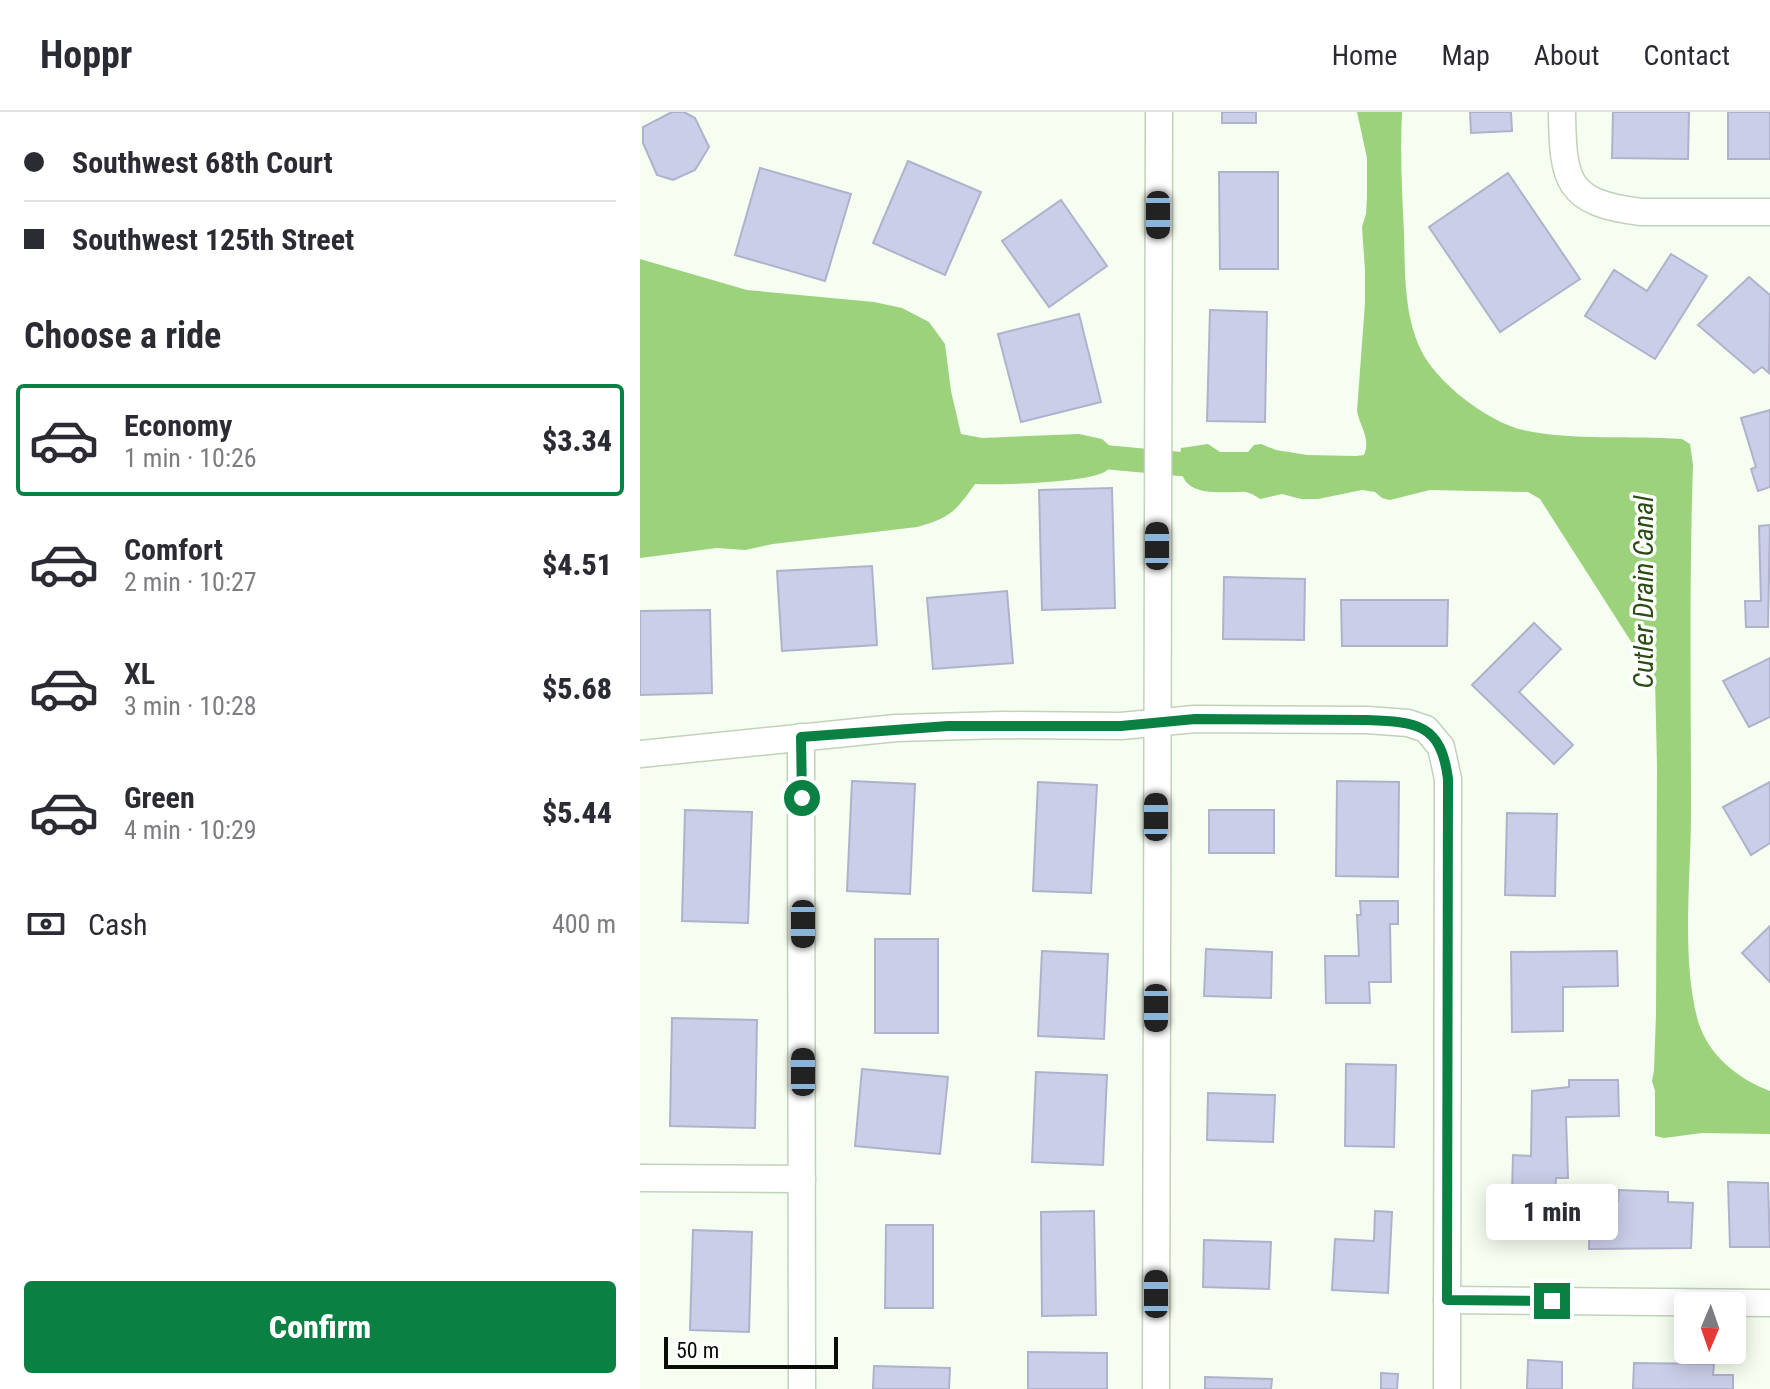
<!DOCTYPE html>
<html lang="en">
<head>
<meta charset="utf-8">
<style>
  body { margin:0; font-family:"Roboto Condensed",sans-serif; background:#f7f7f7; color:#2b2b33; height:100vh; display:flex; flex-direction:column; font-size:30px; white-space:nowrap }
  * { box-sizing:border-box; margin:0 }
  p { font-size:26px; color:#7c7c81 }
  .icon { flex:none; width:44px; height:44px; fill:none; stroke:currentColor; stroke-width:2; stroke-linecap:round; stroke-linejoin:round }
  .map { position:relative; flex:1; overflow:hidden }
  .sheet { display:flex; flex-direction:column; background:#fff; width:640px }
  .sheet>* { flex:none }
  .hud { display:grid; align-content:center; height:176px; padding:0 24px; background:#fff }
  .needle { width:52px; rotate:182deg }
  .controls { position:absolute; left:1034px; top:1180px; display:grid; gap:16px }
  .controls a { display:grid; place-items:center; width:72px; height:72px; border-radius:8px; background:#fff; box-shadow:0 4px 20px #0003; font-size:40px }
  .scale { position:absolute; left:24px; bottom:20px; width:174px; box-sizing:border-box; padding-left:8px; border:4px solid #090d06; border-top:0; font-size:22px; line-height:28px; white-space:nowrap; color:#090d06; -webkit-text-stroke:6px #fff; paint-order:stroke }
  .end { position:absolute; width:36px; height:36px; margin:-18px; border:10px solid #0b8043; background:#fff; box-shadow:0 0 0 4px #fff }
  .from { border-radius:50% }
  .bubble { position:absolute; height:56px; border-radius:8px; background:#fff; box-shadow:0 4px 20px #0003; font-size:26px; font-weight:800; line-height:56px; text-align:center }
  .car { position:absolute; width:24px; height:48px; margin:-24px -12px; border-radius:10px; box-shadow:0 0 6px 2px #0007; background:linear-gradient(#222 24%,#8ab4d8 0 40%,#222 0 76%,#8ab4d8 0 86%,#222 0) }
  .hud b { display:flex; align-items:center; gap:28px; height:76px; font-size:30px }
  .hud b+b { border-top:2px solid #e1e1e2 }
  .hud i { width:20px; height:20px; background:#2b2b33 }
  ul { padding:0; list-style:none }
  li { display:flex; align-items:center; gap:24px; height:112px; margin:0 16px 12px; padding:0 8px; border:4px solid transparent; border-radius:8px }
  li div { flex:1 }
  li b { display:block; font-size:30px }
  li em { font-style:normal; font-weight:800 }
  li.on { border-color:#0b8043 }
  li>.icon { width:72px; height:72px; stroke-width:1.5 }
  h2 { padding:0 24px; font-size:36px; line-height:96px }
  .pay { display:flex; align-items:center; gap:20px; height:88px; padding:0 24px; font-size:30px }
  .pay p { margin-inline-start:auto }
  .primary-button { display:flex; gap:16px; margin-top:auto; padding:16px 24px }
  .primary-button a { flex:1; height:92px; border-radius:8px; background:#0b8043; color:#fff; font-size:32px; font-weight:800; line-height:92px; text-align:center }
  header { display:flex; align-items:center; gap:48px; box-sizing:border-box; height:112px; padding:0 40px; background:#fff; border-bottom:2px solid #e1e1e2 }
  header strong { font-size:38px }
  nav { display:flex; gap:44px; margin-inline-start:auto; font-size:28px }
  main { display:flex; flex:1; min-height:0 }
  .map>svg:first-child { display:block }
</style>
</head>
<body>
<header>
<strong>Hoppr</strong>
<nav><a>Home</a><a>Map</a><a>About</a><a>Contact</a></nav>
</header>
<main>
<section class="sheet">
<div class="hud">
<b><i class="from"></i>Southwest 68th Court</b>
<b><i></i>Southwest 125th Street</b>
</div>
<h2>Choose a ride</h2>
<ul>
<li class="on"><svg class="icon" aria-label="car" viewBox="0 0 24 24"><path d="M5 17H2v-5l4-1 3-4h7l3 4 3 1v5h-3M9 17h6M6 11h13"/><circle cx="7" cy="17" r="2"/><circle cx="17" cy="17" r="2"/></svg><div><b>Economy</b><p>1 min · 10:26</p></div><em>$3.34</em></li>
<li><svg class="icon" aria-label="car" viewBox="0 0 24 24"><path d="M5 17H2v-5l4-1 3-4h7l3 4 3 1v5h-3M9 17h6M6 11h13"/><circle cx="7" cy="17" r="2"/><circle cx="17" cy="17" r="2"/></svg><div><b>Comfort</b><p>2 min · 10:27</p></div><em>$4.51</em></li>
<li><svg class="icon" aria-label="car" viewBox="0 0 24 24"><path d="M5 17H2v-5l4-1 3-4h7l3 4 3 1v5h-3M9 17h6M6 11h13"/><circle cx="7" cy="17" r="2"/><circle cx="17" cy="17" r="2"/></svg><div><b>XL</b><p>3 min · 10:28</p></div><em>$5.68</em></li>
<li><svg class="icon" aria-label="car" viewBox="0 0 24 24"><path d="M5 17H2v-5l4-1 3-4h7l3 4 3 1v5h-3M9 17h6M6 11h13"/><circle cx="7" cy="17" r="2"/><circle cx="17" cy="17" r="2"/></svg><div><b>Green</b><p>4 min · 10:29</p></div><em>$5.44</em></li>
</ul>
<div class="pay"><svg class="icon" aria-label="cash" viewBox="0 0 24 24"><path d="M3 7h18v10H3z"/><circle cx="12" cy="12" r="2"/></svg>Cash<p>400 m</p></div>
<div class="primary-button"><a>Confirm</a></div>
</section>
<div class="map">
<svg width="1130" height="1277" viewBox="0 0 1130 1277">
  <rect width="100%" height="100%" fill="#f5fef0"/>
  <g fill="#9dd27d">
    <path d="M717,0H762C760,41 762,81 764,122C765,160 764,201 780,236C795,270 848,310 883,318C931,329 992,323 1042,327L1050,332L1053,353C1049,470 1051,585 1051,702C1051,764 1041,849 1058,909C1068,943 1098,967 1130,979V1022L1062,1021L1024,1026L1015,1024V979L1012,969L1014,958L1016,903L1017,654L1015,567L900,387L888,380L790,378L750,388L742,386L735,380L722,378L678,387H661L642,382L620,387C617,385 613,382 609,381C605,379 601,380 597,380C560,381 535,381 541,336L568,332L580,340H608L614,333L621,332L636,338L667,343L716,344L724,343C731,326 720,315 717,299L725,191V158L722,115L726,102L727,85V46Z"/>
    <path d="M0,147L107,178L234,190L262,196L289,210L305,232L311,279L321,322L342,326L439,322L462,327L471,335L474,349C472,352 469,357 466,359C449,371 358,373 335,372C316,399 310,406 277,415L133,432L105,438L77,436L0,446Z"/>
  </g>
  <g fill="none" stroke-linecap="round" stroke-linejoin="round">
    <polyline stroke="#9dd27d" stroke-width="24" points="442,343 573,355"/>
  </g>
  <g fill="#cbcee8" stroke="#afb2ca" stroke-width="2">
    <polygon points="32,0 44,0 55,6 69,35 55,58 33,68 17,63 3,31 3,15"/>
    <rect x="582" y="0" width="34" height="11"/>
    <polygon points="830,0 871,0 872,19 831,21"/>
    <polygon points="973,0 1049,0 1048,47 972,46"/>
    <rect x="1088" y="0" width="42" height="47"/>
    <polygon points="268,49 341,80 305,163 233,131"/>
    <polygon points="120,56 211,82 185,169 95,143"/>
    <polygon points="579,60 638,60 638,157 580,157"/>
    <polygon points="868,61 940,167 860,220 789,115"/>
    <polygon points="421,88 467,154 409,195 362,129"/>
    <polygon points="1031,142 1067,164 1015,247 945,204 974,158 1007,179"/>
    <polygon points="1109,165 1130,183 1129,261 1122,255 1114,261 1058,213"/>
    <polygon points="570,198 627,200 625,310 567,309"/>
    <polygon points="439,202 461,290 381,310 358,222"/>
    <polygon points="1130,298 1130,375 1118,379 1111,357 1116,355 1101,306"/>
    <polygon points="472,376 475,496 402,498 399,378"/>
    <polygon points="1130,413 1128,515 1106,515 1105,489 1121,489 1119,414"/>
    <polygon points="232,454 237,533 142,539 137,459"/>
    <polygon points="584,465 665,467 664,528 583,527"/>
    <polygon points="367,479 373,551 293,557 287,486"/>
    <polygon points="701,488 808,488 807,534 702,534"/>
    <polygon points="70,498 72,581 0,583 0,499"/>
    <polygon points="894,511 921,537 879,580 933,633 914,652 832,573"/>
    <polygon points="1130,546 1130,605 1109,615 1083,569"/>
    <polygon points="212,669 275,672 270,782 207,779"/>
    <polygon points="697,669 759,670 758,765 696,764"/>
    <polygon points="398,670 457,673 451,781 393,779"/>
    <polygon points="1130,670 1130,731 1111,743 1083,695"/>
    <polygon points="45,698 112,700 108,811 42,809"/>
    <rect x="569" y="698" width="65" height="43"/>
    <polygon points="867,701 917,702 915,784 865,783"/>
    <polygon points="720,789 758,789 758,812 750,812 751,870 729,870 730,891 686,891 685,844 719,844 717,803 721,803"/>
    <polygon points="1130,814 1130,870 1102,841"/>
    <rect x="235" y="827" width="63" height="94"/>
    <polygon points="566,837 632,840 631,886 564,884"/>
    <polygon points="402,839 468,842 464,927 398,924"/>
    <polygon points="977,839 978,874 923,875 923,919 872,920 871,840"/>
    <polygon points="32,906 117,908 115,1016 30,1014"/>
    <polygon points="706,952 756,953 754,1035 705,1034"/>
    <polygon points="222,957 308,965 300,1042 215,1034"/>
    <polygon points="396,960 467,963 463,1053 392,1050"/>
    <polygon points="929,968 978,968 979,1004 926,1005 928,1066 916,1066 915,1081 872,1081 873,1043 891,1044 892,979 929,975"/>
    <polygon points="568,981 635,983 633,1030 567,1028"/>
    <polygon points="1088,1070 1128,1071 1130,1135 1090,1135"/>
    <polygon points="979,1078 1028,1080 1028,1090 1053,1091 1051,1136 949,1137 950,1090 978,1089"/>
    <polygon points="454,1099 456,1203 402,1204 401,1100"/>
    <polygon points="735,1099 752,1100 748,1181 692,1178 695,1127 734,1129"/>
    <polygon points="246,1113 293,1113 293,1196 245,1196"/>
    <polygon points="53,1118 112,1120 109,1220 50,1218"/>
    <polygon points="564,1128 631,1130 629,1177 563,1175"/>
    <polygon points="388,1240 467,1241 467,1277 388,1277"/>
    <polygon points="888,1248 922,1250 922,1277 887,1277"/>
    <polygon points="994,1251 1074,1252 1073,1263 1093,1263 1093,1277 993,1277"/>
    <polygon points="234,1254 310,1256 309,1277 233,1277"/>
    <polygon points="741,1261 758,1262 757,1277 741,1277"/>
    <polygon points="565,1265 632,1267 631,1277 565,1277"/>
  </g>
  <g fill="none" stroke-linecap="round" stroke-linejoin="round">
    <g stroke="#c2d1ba" stroke-width="29">
      <g id="minor">
        <path d="M922,0C923,69 926,91 1001,100H1130"/>
        <polyline points="161,625 162,1277"/>
        <polyline points="0,642 256,616 363,613 481,614 555,607 727,608 768,611 786,617 801,635 808,667 807,1277"/>
        <polyline points="0,1066 162,1067"/>
        <polyline points="807,1188 1130,1191"/>
        <polyline points="516,1277 519,0"/>
      </g>
    </g>
    <use href="#minor" stroke="#fff" stroke-width="26"/>
  </g>
  <g fill="none" stroke-linecap="round" stroke-linejoin="round">
    <path stroke="#0b8043" stroke-width="10" d="M162,686L161,625L308,614H481L555,607L727,608C776,610 801,611 808,667L807,1188L912,1189"/>
  </g>
  <g text-anchor="middle" stroke-width="7" stroke-linejoin="round" paint-order="stroke">
    <g font-size="28" font-style="italic" fill="#2b4c12" stroke="#fff">
      <text transform="translate(1003 480) rotate(-90)" y="10">Cutler Drain Canal</text>
    </g>
  </g>
</svg>
<div class="controls">
<a><svg class="needle" viewBox="-14 -14 28 28"><path d="M0-13l5 13h-10z" fill="#e53935"/><path d="M0 13l5-13h-10z" fill="#7c7c81"/></svg></a>
</div>
<div class="scale">50 m</div>
<i class="end from" style="left:162px;top:686px"></i>
<i class="end" style="left:912px;top:1189px"></i>
<div class="bubble" style="left:846px;top:1072px;width:132px">1 min</div>
<i class="car" style="left:518px;top:103px;rotate:180deg"></i>
<i class="car" style="left:517px;top:434px;rotate:0deg"></i>
<i class="car" style="left:516px;top:705px;rotate:0deg"></i>
<i class="car" style="left:163px;top:812px;rotate:180deg"></i>
<i class="car" style="left:516px;top:896px;rotate:180deg"></i>
<i class="car" style="left:163px;top:960px;rotate:0deg"></i>
<i class="car" style="left:516px;top:1182px;rotate:0deg"></i>
</div>
</main>
</body>
</html>
